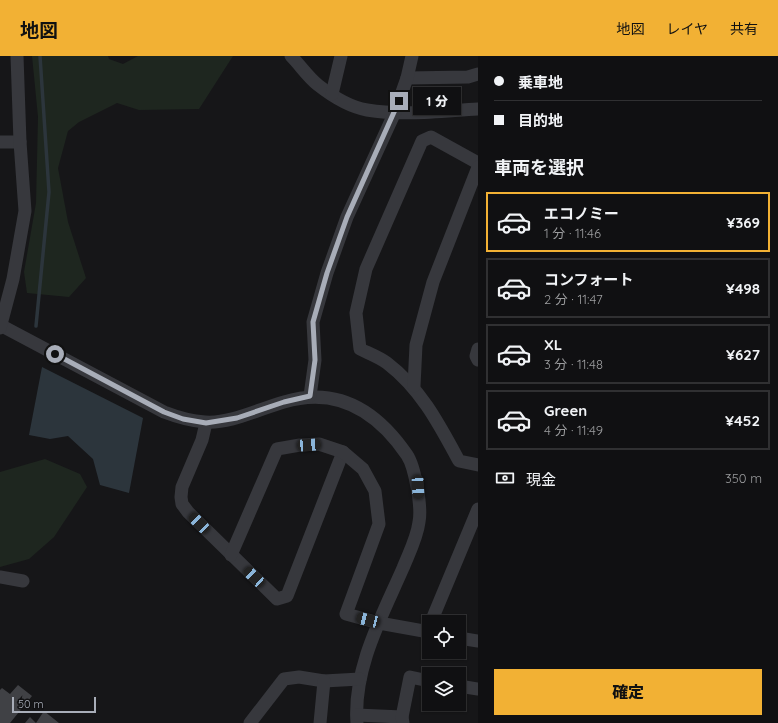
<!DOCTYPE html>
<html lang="ja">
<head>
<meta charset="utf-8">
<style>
  body { margin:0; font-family:Quicksand,"Noto Sans JP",sans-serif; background:#19191b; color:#f1f3f6; height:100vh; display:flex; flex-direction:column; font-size:15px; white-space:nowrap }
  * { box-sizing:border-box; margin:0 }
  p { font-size:13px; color:#9c9d9f }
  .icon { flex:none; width:22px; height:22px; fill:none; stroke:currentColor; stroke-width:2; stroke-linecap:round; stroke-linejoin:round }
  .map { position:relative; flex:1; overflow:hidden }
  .drawer { display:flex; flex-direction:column; background:#101012; width:300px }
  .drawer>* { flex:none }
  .banner { display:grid; align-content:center; height:88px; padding:0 16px; background:#101012 }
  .controls { position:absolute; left:422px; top:559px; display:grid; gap:8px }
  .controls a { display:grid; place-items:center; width:44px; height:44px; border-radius:0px; background:#101012; box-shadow:0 1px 3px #0004,0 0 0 1px #303032; font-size:20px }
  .scale { position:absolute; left:12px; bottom:10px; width:84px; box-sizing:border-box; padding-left:4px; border:2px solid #a8adb8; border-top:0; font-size:11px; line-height:14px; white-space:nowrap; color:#a8adb8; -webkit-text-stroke:3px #111113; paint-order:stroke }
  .end { position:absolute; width:18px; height:18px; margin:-9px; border:5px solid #a8adb8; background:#111; box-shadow:0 0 0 2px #111 }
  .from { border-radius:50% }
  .bubble { position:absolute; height:28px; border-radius:0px; background:#101012; box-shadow:0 1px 3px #0004,0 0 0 1px #303032; font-size:13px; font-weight:800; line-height:28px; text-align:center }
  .car { position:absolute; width:12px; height:24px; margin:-12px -6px; border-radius:5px; box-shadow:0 0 3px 1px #0007; background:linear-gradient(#222 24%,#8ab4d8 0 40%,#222 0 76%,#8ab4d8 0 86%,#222 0) }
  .banner b { display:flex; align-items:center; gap:14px; height:38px; font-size:15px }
  .banner b+b { border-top:1px solid #303032 }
  .banner i { width:10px; height:10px; background:#f1f3f6 }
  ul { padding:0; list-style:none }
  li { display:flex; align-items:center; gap:12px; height:60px; margin:0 8px 6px; padding:0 8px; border:2px solid #303032; border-radius:0px }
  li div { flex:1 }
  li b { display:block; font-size:15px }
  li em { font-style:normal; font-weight:800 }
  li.current { border-color:#f2b134 }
  li>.icon { width:36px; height:36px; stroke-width:1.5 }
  h2 { padding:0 16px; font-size:18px; line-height:48px }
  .pay { display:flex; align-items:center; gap:10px; height:44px; padding:0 16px; font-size:15px }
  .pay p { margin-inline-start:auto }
  .primary-button { display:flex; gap:8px; margin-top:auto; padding:8px 16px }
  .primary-button a { flex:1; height:46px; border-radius:0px; background:#f2b134; color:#111; font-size:16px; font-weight:800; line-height:46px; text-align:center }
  header { display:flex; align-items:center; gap:24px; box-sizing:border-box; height:56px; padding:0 20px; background:#f2b134; color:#111 }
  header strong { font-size:19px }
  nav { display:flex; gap:22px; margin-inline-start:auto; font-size:14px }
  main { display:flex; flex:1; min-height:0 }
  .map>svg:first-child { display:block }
</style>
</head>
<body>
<header>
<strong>地図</strong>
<nav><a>地図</a><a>レイヤ</a><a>共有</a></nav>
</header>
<main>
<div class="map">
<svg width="478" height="667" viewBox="0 0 478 667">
  <rect width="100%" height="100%" fill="#161618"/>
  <g fill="#1e261f">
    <polygon points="32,0 108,0 109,3 123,8 138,0 233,0 199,53 139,54 117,47 79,66 68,75 58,112 68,166 86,222 69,241 27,237 24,216 36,147 38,61"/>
    <polygon points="45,403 80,418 87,431 54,481 29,503 0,511 0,416"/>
  </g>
  <polygon fill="#2c353c" points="42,311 143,362 129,437 100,429 93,403 68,380 50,383 29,379"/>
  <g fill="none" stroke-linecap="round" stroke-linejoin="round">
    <polyline stroke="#2c353c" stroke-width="3.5" points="36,270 49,136 40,0"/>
  </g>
  <g fill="#404145">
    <polygon points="18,629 32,640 10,667 0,667 0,634 2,632 10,638"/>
    <polygon points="44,655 59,667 25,667 30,661 36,667"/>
  </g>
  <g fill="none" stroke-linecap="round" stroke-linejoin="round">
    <g stroke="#37383d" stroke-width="13">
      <path d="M291,0C300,9 308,21 318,29C332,40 350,51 367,54C403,60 442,55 478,53"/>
      <polyline points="407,22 468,21 478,18"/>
      <polyline points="332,38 341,0"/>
      <polyline points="0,86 20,86"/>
      <path d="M478,107L431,81L422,85L366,213L356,257L360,293C368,297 379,301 387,307C421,333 439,368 459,405L478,409"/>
      <path d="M0,269L164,356C177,361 190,365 205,366C230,368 259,353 284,346C337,330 377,355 407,399C415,411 422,451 419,466C417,482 409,497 403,512C382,560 353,612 357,667"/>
      <polyline points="0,272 13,223 25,155 20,86 17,0"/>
      <polyline points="478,293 476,300 478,304"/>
      <polyline points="414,330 416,289 433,226 478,111"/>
      <polyline points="310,340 315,304 313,266 327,217 347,161 395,56 407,22 412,0"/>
      <polyline points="206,367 202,384 182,431 181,441 182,448 188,456 277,543 287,540 343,396"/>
      <polyline points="231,499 277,393 300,389 319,388 343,396 363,413 375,435 379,468 346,558 379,567 429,576"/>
      <polyline points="0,521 23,525"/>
      <polyline points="431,566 478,453"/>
      <polyline points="459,582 478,585"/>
      <polyline points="459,630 478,633"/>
      <polyline points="357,659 402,661"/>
      <polyline points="250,667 284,623 299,621 324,625 360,623"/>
      <polyline points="320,667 324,625"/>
      <polyline points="403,667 402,661 410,621 429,625"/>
    </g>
  </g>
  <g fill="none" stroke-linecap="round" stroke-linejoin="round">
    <polyline stroke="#a8adb8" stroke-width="5" points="55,298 164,356 183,363 206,367 237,362 284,346 310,340 315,304 313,266 327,217 347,161 399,45"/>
  </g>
</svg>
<div class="controls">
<a><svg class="icon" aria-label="locate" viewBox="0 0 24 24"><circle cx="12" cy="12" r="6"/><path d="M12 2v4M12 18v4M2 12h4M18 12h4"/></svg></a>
<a><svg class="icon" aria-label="layers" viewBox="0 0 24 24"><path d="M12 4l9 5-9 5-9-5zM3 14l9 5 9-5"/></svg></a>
</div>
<div class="scale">50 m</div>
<i class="end from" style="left:55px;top:298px"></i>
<i class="end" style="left:399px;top:45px"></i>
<div class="bubble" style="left:413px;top:31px;width:48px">1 分</div>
<i class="car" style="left:309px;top:389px;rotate:86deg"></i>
<i class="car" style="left:418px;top:431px;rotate:177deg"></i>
<i class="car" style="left:199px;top:467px;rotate:315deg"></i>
<i class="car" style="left:254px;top:521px;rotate:313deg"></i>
<i class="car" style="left:368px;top:564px;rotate:284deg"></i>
</div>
<section class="drawer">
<div class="banner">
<b><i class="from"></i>乗車地</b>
<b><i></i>目的地</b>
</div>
<h2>車両を選択</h2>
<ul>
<li class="current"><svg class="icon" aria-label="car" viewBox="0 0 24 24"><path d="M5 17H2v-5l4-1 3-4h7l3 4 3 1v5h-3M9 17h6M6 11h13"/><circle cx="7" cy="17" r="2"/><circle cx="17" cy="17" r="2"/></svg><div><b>エコノミー</b><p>1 分 · 11:46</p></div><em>¥369</em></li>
<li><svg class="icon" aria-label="car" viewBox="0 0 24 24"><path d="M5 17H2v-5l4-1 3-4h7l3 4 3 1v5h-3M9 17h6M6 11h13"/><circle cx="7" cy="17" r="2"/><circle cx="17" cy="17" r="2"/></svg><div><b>コンフォート</b><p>2 分 · 11:47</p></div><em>¥498</em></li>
<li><svg class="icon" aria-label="car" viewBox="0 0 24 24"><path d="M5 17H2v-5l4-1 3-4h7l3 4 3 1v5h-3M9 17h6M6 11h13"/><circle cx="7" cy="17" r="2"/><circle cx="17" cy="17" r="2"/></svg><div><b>XL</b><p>3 分 · 11:48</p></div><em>¥627</em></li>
<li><svg class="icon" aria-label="car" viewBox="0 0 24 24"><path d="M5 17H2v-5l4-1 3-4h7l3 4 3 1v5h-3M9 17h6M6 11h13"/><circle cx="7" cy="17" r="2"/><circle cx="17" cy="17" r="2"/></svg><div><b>Green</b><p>4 分 · 11:49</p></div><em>¥452</em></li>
</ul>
<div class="pay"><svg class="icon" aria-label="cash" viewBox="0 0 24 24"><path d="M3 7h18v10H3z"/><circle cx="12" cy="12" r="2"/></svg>現金<p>350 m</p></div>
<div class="primary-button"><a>確定</a></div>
</section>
</main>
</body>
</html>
